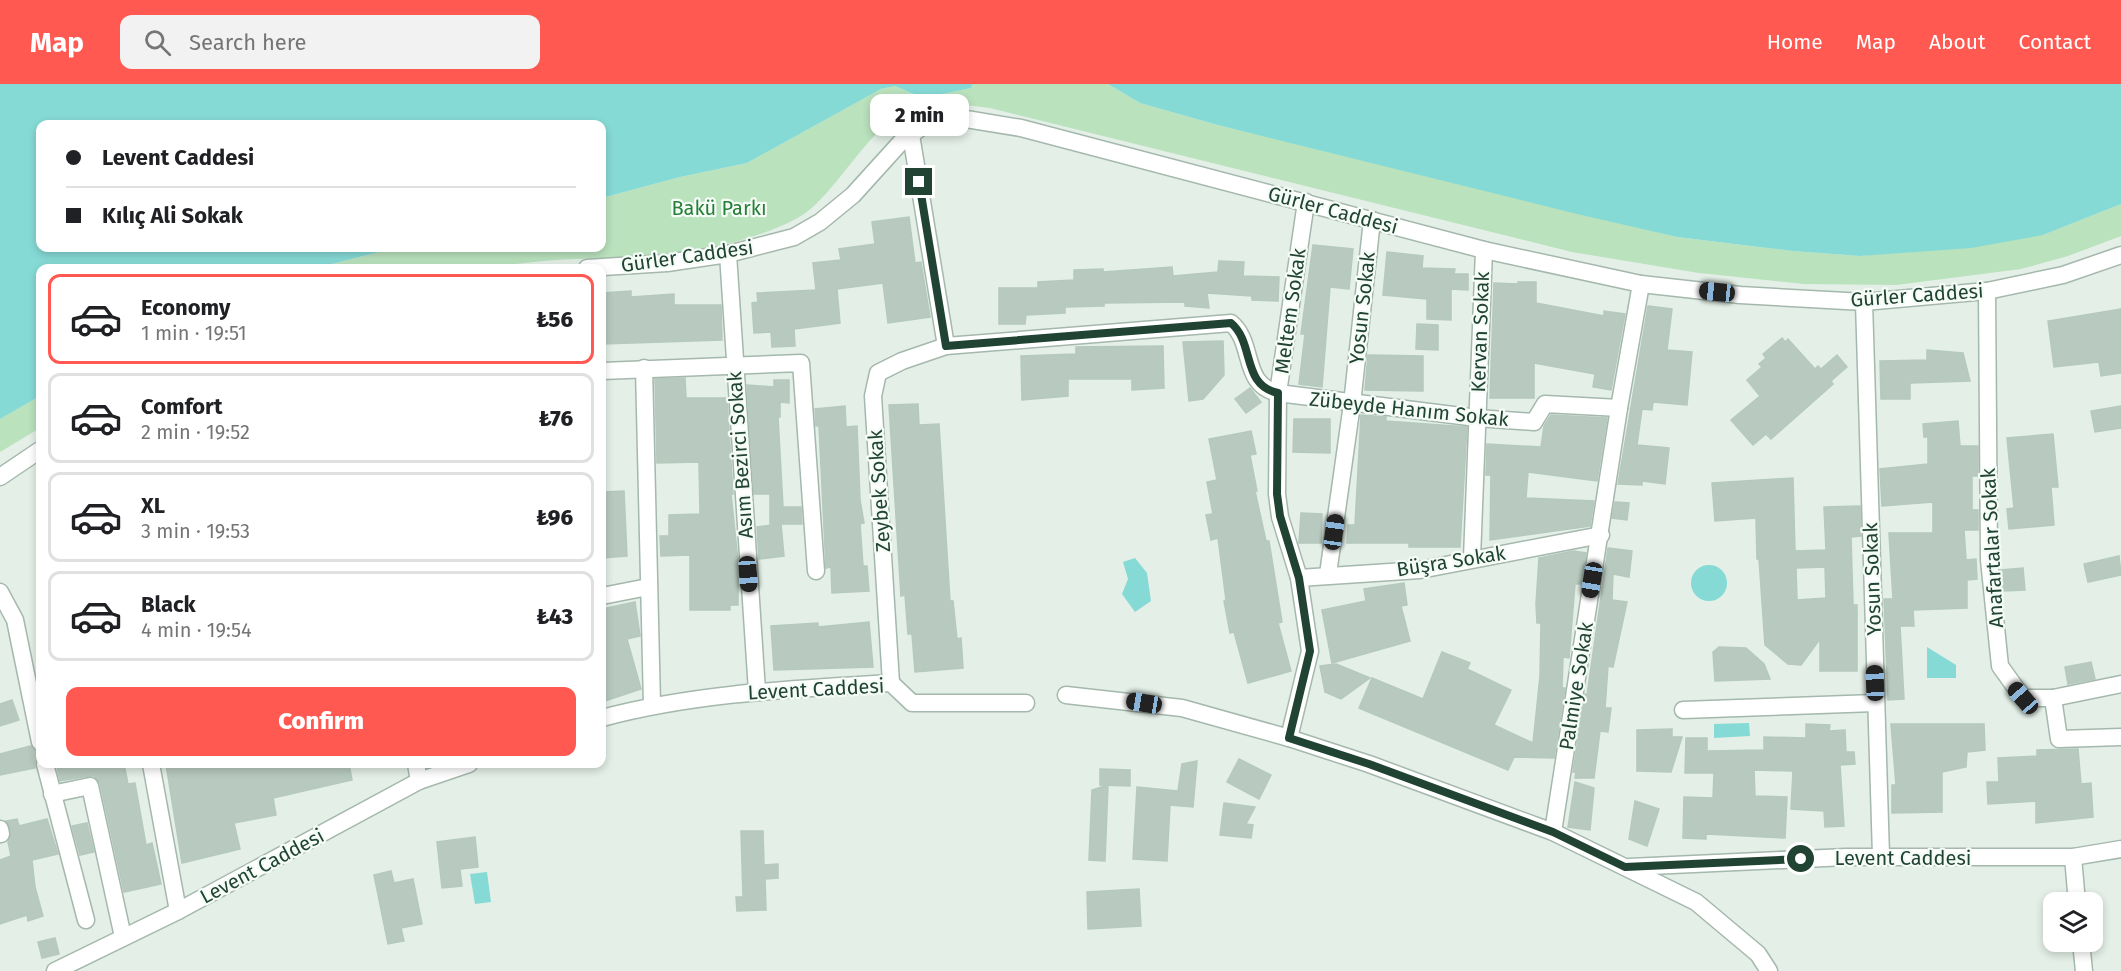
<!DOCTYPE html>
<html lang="en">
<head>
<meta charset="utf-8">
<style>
  body { margin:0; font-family:"Fira Sans",sans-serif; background:#f2f2f2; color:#202124; height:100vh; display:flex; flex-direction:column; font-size:22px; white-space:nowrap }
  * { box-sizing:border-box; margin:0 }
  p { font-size:20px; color:#757577 }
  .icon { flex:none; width:33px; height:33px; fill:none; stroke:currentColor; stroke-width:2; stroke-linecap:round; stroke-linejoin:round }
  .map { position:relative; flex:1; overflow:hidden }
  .details { position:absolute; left:36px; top:180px; width:570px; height:504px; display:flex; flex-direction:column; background:#fff; border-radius:12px; box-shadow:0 3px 9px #0003 }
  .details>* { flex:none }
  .banner { position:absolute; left:36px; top:36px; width:570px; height:132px; border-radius:12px; box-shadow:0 3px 9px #0003; display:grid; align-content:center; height:132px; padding:0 30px; background:#fff }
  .controls { position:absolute; left:2043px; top:808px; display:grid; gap:12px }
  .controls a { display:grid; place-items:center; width:60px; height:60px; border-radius:12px; background:#fff; box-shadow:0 3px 9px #0003; font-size:30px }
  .end { position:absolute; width:27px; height:27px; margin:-14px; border:8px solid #204333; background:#fff; box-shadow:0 0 0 3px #fff }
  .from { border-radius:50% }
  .bubble { position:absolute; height:42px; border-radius:12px; background:#fff; box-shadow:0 3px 9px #0003; font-size:20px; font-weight:800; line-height:42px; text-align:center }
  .car { position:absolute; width:18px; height:36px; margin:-18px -9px; border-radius:8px; box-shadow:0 0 4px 2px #0007; background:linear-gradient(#222 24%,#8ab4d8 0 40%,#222 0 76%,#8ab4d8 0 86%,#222 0) }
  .banner b { display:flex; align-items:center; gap:21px; height:57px; font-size:22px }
  .banner b+b { border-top:2px solid #e0e0e0 }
  .banner i { width:15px; height:15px; background:#202124 }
  ul { padding:10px 0 0; list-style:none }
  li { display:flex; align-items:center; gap:18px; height:90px; margin:0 12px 9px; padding:0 18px; border:3px solid #e0e0e0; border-radius:12px }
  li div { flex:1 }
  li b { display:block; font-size:22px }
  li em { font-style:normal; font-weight:800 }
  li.current { border-color:#ff5951 }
  li>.icon { width:54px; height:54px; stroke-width:1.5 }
  .cta { display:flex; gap:12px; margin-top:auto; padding:12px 30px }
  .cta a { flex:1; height:69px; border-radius:12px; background:#ff5951; color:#fff; font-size:24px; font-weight:800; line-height:69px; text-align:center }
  header { display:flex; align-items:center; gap:36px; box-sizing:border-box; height:84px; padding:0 30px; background:#ff5951; color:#fff }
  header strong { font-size:28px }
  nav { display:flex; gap:33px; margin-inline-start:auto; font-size:21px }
  .search { width:420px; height:54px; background:#f2f2f2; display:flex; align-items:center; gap:15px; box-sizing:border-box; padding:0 21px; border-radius:12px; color:#757577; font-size:22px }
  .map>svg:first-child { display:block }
</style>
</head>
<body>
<header>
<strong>Map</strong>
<div class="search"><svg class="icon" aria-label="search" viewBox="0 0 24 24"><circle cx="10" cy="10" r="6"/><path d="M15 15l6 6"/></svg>Search here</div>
<nav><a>Home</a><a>Map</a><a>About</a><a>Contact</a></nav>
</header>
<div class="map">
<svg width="2121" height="887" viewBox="0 0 2121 887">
  <rect width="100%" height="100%" fill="#e3efe7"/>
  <g fill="#bae2bd">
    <path d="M973,0H1108L1140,19L1214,40L1677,153L1793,167L1860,172L2043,151L2121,120V152L2068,172L2021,185L1896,201L1804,200L1699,189L1572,168L990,24C897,12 892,30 836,98C823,113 811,128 792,137C715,174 639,172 556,176C529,178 502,182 475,184C423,189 368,184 316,184L395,164H602V114L680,93L747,79L881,5L895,2L923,14L971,4Z"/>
    <polygon points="40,312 40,344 0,368 0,335"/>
  </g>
  <g fill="#86dad6">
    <polygon points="0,0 973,0 971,4 923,14 895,2 881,5 747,79 680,93 602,114 602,40 40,40 40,164 395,164 316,184 40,184 40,312 0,335"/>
    <polygon points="1108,0 2121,0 2121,120 2043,151 1971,164 1860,172 1793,167 1677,153 1573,129 1214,40 1140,19"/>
    <polygon points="1135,474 1147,489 1151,517 1135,528 1122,510 1128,495 1123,478"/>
    <circle cx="1709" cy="499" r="18"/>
    <polygon points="1927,563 1956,581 1956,594 1927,594"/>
    <polygon points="1749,639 1750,652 1714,654 1714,640"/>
    <polygon points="487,788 491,818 475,820 470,790"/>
  </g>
  <g fill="#b8cac0" stroke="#b5c9bd" stroke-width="1.5" fill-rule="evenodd">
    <polygon points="909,133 915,179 921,178 930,233 888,239 883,199 837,205 840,239 794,245 795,262 772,263 771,248 754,249 752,219 758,218 757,209 816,206 813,179 841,176 839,165 875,160 872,138"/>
    <polygon points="1313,161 1353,165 1349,205 1330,203 1322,303 1299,300 1305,250 1301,250"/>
    <polygon points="1387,168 1423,172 1422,184 1455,185 1454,190 1468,190 1468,206 1451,205 1451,236 1427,235 1427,215 1383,211"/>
    <polygon points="1219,177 1244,178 1243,192 1279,193 1278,217 1252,216 1252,212 1207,209 1209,224 1185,222 1185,218 1104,219 1104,222 1065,223 1065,229 1026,231 1025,240 999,240 999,204 1038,204 1038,198 1074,196 1074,186 1103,185 1103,188 1172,183 1173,192 1218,188"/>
    <polygon points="1518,198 1536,198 1536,219 1604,232 1604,227 1625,230 1611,306 1593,303 1595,290 1534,279 1534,314 1490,314 1494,199 1518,200"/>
    <polygon points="631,207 631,213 674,210 674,221 721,221 722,256 602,260 602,209"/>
    <polygon points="1648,222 1672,225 1667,266 1692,268 1687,321 1653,318 1652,326 1642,325 1637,361 1669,364 1665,400 1642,397 1642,401 1618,400"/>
    <polygon points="2121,225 2121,289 2101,292 2099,278 2054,283 2048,237"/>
    <polygon points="1417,240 1438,241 1438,266 1416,265"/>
    <polygon points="1782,254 1785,258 1788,255 1815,285 1818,282 1821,285 1837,271 1847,283 1831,297 1833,300 1771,355 1766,350 1753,361 1731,336 1760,312 1747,296 1762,283 1759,280 1766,274 1763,270"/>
    <polygon points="1223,257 1224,291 1203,315 1189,317 1183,258"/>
    <polygon points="1163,262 1164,304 1132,306 1132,295 1068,295 1068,312 1022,316 1021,272 1076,270 1076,263"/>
    <polygon points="1927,266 1963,269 1970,297 1910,299 1910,315 1881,315 1880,277 1927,276"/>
    <polygon points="1368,271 1423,272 1423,307 1365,306"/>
    <polygon points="685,294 686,314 727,314 733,410 731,410 738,477 738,521 730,521 730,526 690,526 690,471 661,472 660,452 669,452 669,431 700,430 699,378 657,379 655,295"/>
    <polygon points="774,296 789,296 789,319 780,318 780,333 778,333 783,423 801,423 802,440 770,440 770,410 754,410 747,301 774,303"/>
    <polygon points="1250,304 1261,318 1246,329 1235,315"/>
    <polygon points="918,320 919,341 939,340 950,517 953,517 957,555 961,554 963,584 915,588 912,550 908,550 905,511 901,512 889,321"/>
    <polygon points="845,322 846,343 857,342 860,416 864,439 860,440 863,482 867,482 869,507 832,509 831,483 826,484 819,342 816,342 815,325"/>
    <polygon points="2121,322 2121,344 2095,348 2091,327"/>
    <polygon points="1361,331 1386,333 1386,337 1467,343 1460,463 1409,463 1409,459 1347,459 1348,441 1355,441"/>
    <polygon points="1551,331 1607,334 1597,397 1528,388 1526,414 1594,417 1590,442 1490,456 1491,391 1486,391 1487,360 1541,363 1544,342"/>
    <polygon points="1294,335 1330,335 1330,369 1293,368"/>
    <polygon points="1958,337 1960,362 1978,362 1978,392 1972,392 1972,426 1978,426 1978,446 1964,446 1966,476 1976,475 1977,495 1967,496 1967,524 1913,526 1914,542 1900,542 1904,615 1888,616 1884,515 1893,515 1889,449 1933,449 1933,418 1882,422 1880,385 1928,380 1928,353 1924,353 1923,340"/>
    <polygon points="1251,347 1256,370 1250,371 1257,407 1255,407 1266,457 1269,457 1282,538 1278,539 1291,587 1248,599 1234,548 1230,549 1224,517 1226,516 1218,454 1211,456 1206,431 1213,430 1207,398 1217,396 1209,355"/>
    <polygon points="2053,350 2058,403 2051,403 2054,441 2009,445 2007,425 2014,424 2007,354"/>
    <path d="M1793,394L1795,467L1826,466L1824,423L1860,422L1861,452L1851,453L1853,521H1857V587H1820V555L1801,581L1788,580L1765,561L1759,475H1757L1756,434L1715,437L1712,399ZM1825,483L1826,514L1797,516L1796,484Z"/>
    <polygon points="624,407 627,472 602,474 602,408"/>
    <polygon points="1615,418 1629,419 1627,436 1612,434"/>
    <polygon points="1301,429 1322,430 1321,459 1299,459"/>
    <polygon points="781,440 784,472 759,475 757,443"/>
    <polygon points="1608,464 1632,467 1629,493 1613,490 1612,516 1627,518 1613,583 1608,582 1605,624 1611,624 1608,648 1600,647 1594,694 1575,694 1576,688 1573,688 1585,610 1587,611"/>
    <polygon points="1573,467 1586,469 1581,500 1575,500 1569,574 1563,573 1562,604 1565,604 1554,674 1514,673 1508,686 1359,624 1372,594 1423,615 1442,568 1470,579 1467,585 1511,606 1494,641 1533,659 1540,592 1541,539 1537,539 1536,520 1539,474"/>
    <polygon points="2119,472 2121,491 2088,498 2084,480"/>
    <polygon points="2023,484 2025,506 2003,507 2001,486"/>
    <polygon points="1404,499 1407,521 1401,522 1410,557 1332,579 1322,526 1366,517 1364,505"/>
    <polygon points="635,518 640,552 627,555 641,605 602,618 602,525"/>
    <polygon points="869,538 873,583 774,586 771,542 818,539 818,543"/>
    <polygon points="1719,563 1746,564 1764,580 1770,595 1715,597 1713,568"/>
    <polygon points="2091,578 2095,595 2068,600 2065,583"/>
    <polygon points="1336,580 1370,594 1341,615 1325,608 1320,582"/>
    <polygon points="12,616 19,636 0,642 0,620"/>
    <polygon points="1806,640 1830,641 1829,647 1845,646 1846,668 1854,668 1855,680 1840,681 1844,742 1825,743 1824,727 1791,725 1793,687 1754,686 1755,712 1787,713 1785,754 1706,750 1706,755 1683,754 1684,713 1713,714 1714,689 1685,689 1686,654 1707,654 1707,667 1764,666 1764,653 1806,654"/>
    <polygon points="1891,640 1984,640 1985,666 1967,668 1966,683 1942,688 1942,728 1892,729 1892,701 1896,701"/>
    <polygon points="1672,645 1672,653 1682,653 1671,688 1637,687 1637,646"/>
    <polygon points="30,662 40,668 35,677 35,684 0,691 0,670"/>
    <polygon points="2078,665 2081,700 2091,699 2093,733 2036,739 2036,717 1988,720 1987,698 1999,698 1998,674 2037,672 2037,666"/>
    <polygon points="1239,675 1271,691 1259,715 1227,698"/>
    <polygon points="1197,677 1193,723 1170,721 1167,777 1133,775 1137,703 1178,707 1182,680"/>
    <polygon points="72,680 124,680 128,700 135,699 146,761 152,759 161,800 124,808 100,699 94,692 88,692 60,697 57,683"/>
    <polygon points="166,680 349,680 352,696 273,714 276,731 234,739 240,765 182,779"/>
    <polygon points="1100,685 1130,686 1130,702 1100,701"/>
    <polygon points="1575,698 1594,704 1590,746 1568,743"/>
    <polygon points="1108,701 1105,777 1089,776 1092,706"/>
    <polygon points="1635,717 1659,725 1647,762 1629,755"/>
    <polygon points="1224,719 1255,723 1246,740 1253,741 1251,754 1220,751"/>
    <polygon points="17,735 19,742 47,735 58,770 32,776 35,803 43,832 28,837 27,831 0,840 0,776 11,772 8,758 11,748 6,737"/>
    <polygon points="87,739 94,768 80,771 72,742"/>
    <polygon points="741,747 763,747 764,781 778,780 778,794 765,795 766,826 737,827 736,813 743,813"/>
    <polygon points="475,753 478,783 460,785 462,802 442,804 437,758"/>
    <polygon points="391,787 394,799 413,795 422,840 401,844 404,857 388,860 374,791"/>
    <polygon points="1139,805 1141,842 1088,845 1087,808"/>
    <polygon points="55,854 59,870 42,874 38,858"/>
  </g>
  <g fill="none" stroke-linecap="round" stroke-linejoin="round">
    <g stroke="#a5b8ad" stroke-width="19">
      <g id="minor">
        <polyline points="911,51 946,262"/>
        <polyline points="728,170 757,607"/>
        <polyline points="587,184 667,179 728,170 794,153 820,138 853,111 901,58 923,42 966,35 1021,44 1484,166 1641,200 1740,211 1864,218 1987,207 2063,191 2121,171"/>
        <polyline points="1987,207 1989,476 2000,582 2023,614 2053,614 2121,600"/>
        <polyline points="1864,218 1881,772"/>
        <polyline points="644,284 652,621"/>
        <polyline points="602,287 801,279 816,487"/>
        <polyline points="0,393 40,366"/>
        <polyline points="1472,474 1484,166"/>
        <polyline points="1328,490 1352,320 1372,136"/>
        <polyline points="1299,494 1420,486 1601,451"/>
        <polyline points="0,508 15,536 40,658"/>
        <polyline points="602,512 648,503"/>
        <path d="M891,599L873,312L878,289L902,277L946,262L1231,239C1255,259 1241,301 1278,309L1477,334L1534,338L1545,320L1619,324"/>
        <polyline points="1066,611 1182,624 1289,654 1369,680 1553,748 1696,818 1758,870 1769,887"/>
        <polyline points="2053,614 2059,655 2121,653"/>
        <polyline points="1683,626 1875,619"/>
        <path d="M602,634C696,609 793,605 891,599L912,619H1026"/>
        <polyline points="1289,654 1310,567 1299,494 1280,433 1277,410 1278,309 1306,118"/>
        <polyline points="45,680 86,836"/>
        <polyline points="151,680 178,827"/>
        <polyline points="416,680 419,697"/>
        <polyline points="52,710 90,702 123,853"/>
        <polyline points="0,745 1,750"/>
        <polyline points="1553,748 1619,324 1641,200"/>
        <polyline points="2073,773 2077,819"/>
        <polyline points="1629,783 1846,773 2073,773 2121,765"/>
        <polyline points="2081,858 2084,887"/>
        <polyline points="55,887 178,827 419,697 469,680"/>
      </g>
    </g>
    <use href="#minor" stroke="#fff" stroke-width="16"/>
  </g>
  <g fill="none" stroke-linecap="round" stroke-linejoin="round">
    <path stroke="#204333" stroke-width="8" d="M919,98L946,262L1231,239C1255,259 1241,301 1278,309L1277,410L1280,432L1299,494L1310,567L1289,654L1369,680L1553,748L1625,783L1801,775"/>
  </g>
  <g text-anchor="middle" stroke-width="4.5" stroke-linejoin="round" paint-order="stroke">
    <g font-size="20" fill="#257f36" stroke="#f5fbf6">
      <text x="719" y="131">Bakü Parkı</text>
    </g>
    <g font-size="20" fill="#204333" stroke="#f5fbf6">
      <text transform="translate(1333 126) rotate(15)" y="7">Gürler Caddesi</text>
      <text transform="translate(687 172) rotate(-8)" y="7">Gürler Caddesi</text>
      <text transform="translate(1917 211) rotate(-4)" y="7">Gürler Caddesi</text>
      <text transform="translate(1362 224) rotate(-84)" y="7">Yosun Sokak</text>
      <text transform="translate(1290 227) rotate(-82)" y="7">Meltem Sokak</text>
      <text transform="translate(1480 248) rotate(-88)" y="7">Kervan Sokak</text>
      <text transform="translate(1409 325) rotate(6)" y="7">Zübeyde Hanım Sokak</text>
      <text transform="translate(740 371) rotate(-94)" y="7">Asım Bezirci Sokak</text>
      <text transform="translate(879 407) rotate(-94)" y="7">Zeybek Sokak</text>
      <text transform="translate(1992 464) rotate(-93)" y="7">Anafartalar Sokak</text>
      <text transform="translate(1451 477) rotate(-9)" y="7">Büşra Sokak</text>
      <text transform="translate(1872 495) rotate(-92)" y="7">Yosun Sokak</text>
      <text transform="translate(1576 602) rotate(-81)" y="7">Palmiye Sokak</text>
      <text transform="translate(816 605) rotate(-3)" y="7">Levent Caddesi</text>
      <text x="1903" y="781">Levent Caddesi</text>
      <text transform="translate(262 782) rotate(-28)" y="7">Levent Caddesi</text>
    </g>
  </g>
</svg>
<div class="controls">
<a><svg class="icon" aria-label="layers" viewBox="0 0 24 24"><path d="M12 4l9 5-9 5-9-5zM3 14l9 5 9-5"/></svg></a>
</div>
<i class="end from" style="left:1801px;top:775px"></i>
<i class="end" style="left:919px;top:98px"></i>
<div class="bubble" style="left:870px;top:10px;width:99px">2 min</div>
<i class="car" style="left:1717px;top:208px;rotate:276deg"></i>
<i class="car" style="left:1334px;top:448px;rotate:8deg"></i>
<i class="car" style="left:748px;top:490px;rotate:176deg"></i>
<i class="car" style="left:1592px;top:496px;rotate:189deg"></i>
<i class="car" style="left:1875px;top:599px;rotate:358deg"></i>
<i class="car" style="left:2023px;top:614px;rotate:319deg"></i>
<i class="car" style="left:1144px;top:619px;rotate:279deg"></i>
<div class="banner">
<b><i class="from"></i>Levent Caddesi</b>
<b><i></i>Kılıç Ali Sokak</b>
</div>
<section class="details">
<ul>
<li class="current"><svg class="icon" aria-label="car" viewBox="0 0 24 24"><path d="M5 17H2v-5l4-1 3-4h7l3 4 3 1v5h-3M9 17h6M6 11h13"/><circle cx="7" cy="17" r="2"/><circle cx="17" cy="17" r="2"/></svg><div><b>Economy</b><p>1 min · 19:51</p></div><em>₺56</em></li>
<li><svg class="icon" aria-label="car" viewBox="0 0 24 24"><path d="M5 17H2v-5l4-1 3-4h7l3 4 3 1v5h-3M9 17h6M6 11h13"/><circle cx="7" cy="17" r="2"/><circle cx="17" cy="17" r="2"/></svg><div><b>Comfort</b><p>2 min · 19:52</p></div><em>₺76</em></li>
<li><svg class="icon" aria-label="car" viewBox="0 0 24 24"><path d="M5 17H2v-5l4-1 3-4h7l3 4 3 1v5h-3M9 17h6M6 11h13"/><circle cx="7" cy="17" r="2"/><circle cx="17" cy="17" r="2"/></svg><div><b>XL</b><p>3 min · 19:53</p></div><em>₺96</em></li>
<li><svg class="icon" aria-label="car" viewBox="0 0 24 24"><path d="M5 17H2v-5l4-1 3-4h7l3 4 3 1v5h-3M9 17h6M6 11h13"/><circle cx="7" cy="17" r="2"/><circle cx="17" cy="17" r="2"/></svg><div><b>Black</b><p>4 min · 19:54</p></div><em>₺43</em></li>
</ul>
<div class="cta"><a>Confirm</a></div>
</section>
</div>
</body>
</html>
